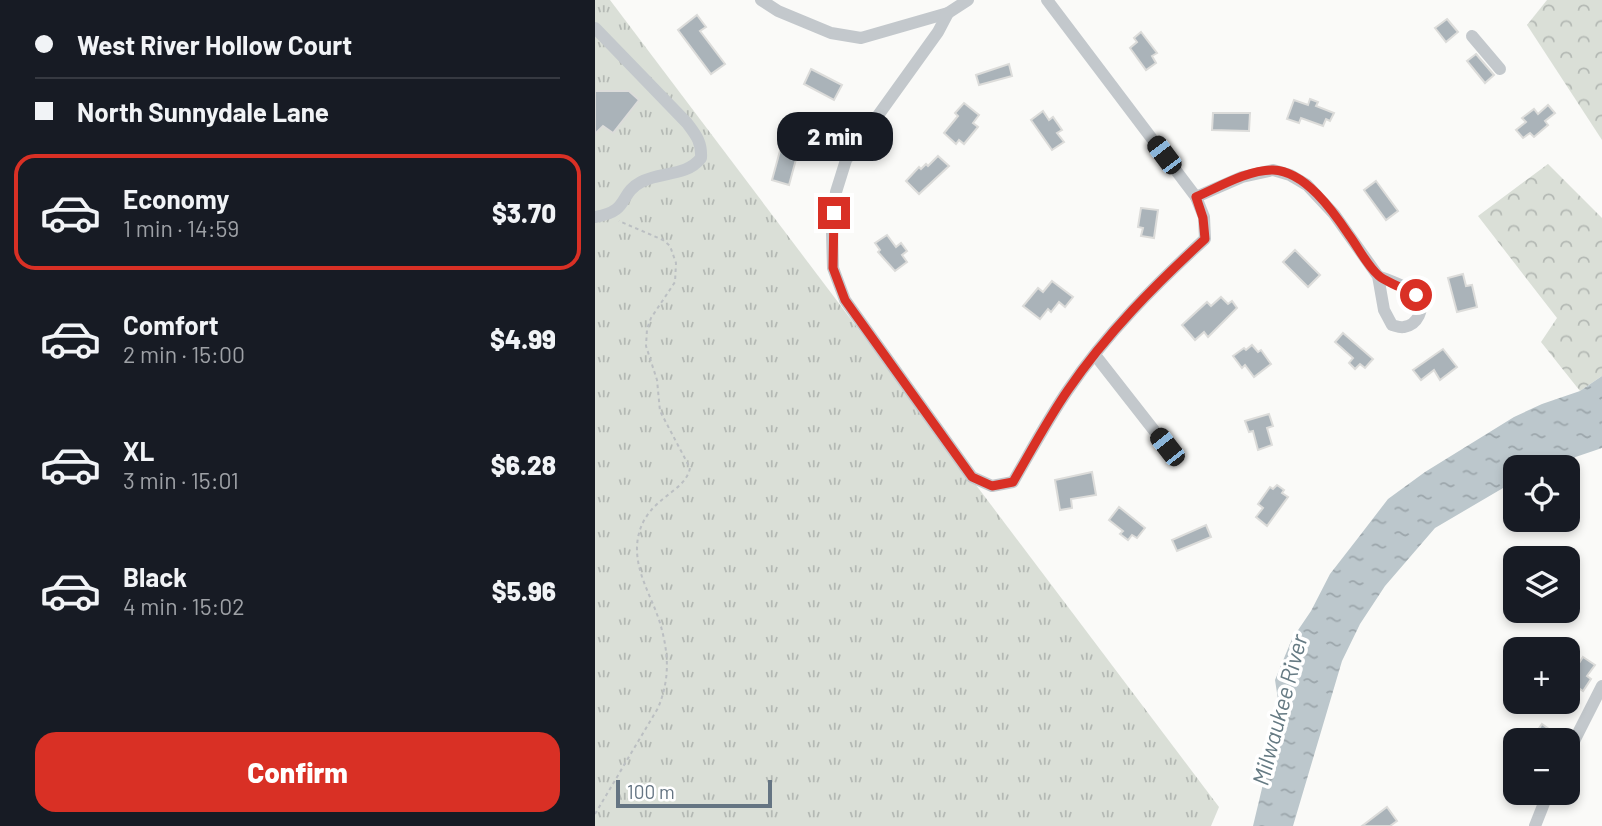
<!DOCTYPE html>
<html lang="en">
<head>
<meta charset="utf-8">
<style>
  body { margin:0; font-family:Barlow,sans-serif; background:#242831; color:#f1f3f6; height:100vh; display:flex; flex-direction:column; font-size:26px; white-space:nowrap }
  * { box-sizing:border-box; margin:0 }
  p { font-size:23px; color:#9ea1a6 }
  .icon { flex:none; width:38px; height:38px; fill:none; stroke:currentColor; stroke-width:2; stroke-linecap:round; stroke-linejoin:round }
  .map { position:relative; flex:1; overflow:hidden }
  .details { display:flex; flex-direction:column; background:#171b24; width:595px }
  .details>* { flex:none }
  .hud { display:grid; align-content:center; height:154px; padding:0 35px; background:#171b24 }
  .controls { position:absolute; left:908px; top:455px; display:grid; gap:14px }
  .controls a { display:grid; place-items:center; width:77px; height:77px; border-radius:14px; background:#171b24; box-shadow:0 4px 10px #0003; font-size:35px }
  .scale { position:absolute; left:21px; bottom:18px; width:156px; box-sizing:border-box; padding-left:7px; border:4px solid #657583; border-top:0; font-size:19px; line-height:24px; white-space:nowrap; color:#657583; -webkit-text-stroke:5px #fff; paint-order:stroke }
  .end { position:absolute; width:32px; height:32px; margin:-16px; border:9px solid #d93025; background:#fff; box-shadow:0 0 0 4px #fff }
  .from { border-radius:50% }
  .bubble { position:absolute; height:49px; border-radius:21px; background:#171b24; box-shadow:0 4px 10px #0003; font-size:23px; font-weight:800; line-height:49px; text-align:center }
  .car { position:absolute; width:21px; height:42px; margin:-21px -10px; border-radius:9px; box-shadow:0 0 5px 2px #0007; background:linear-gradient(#222 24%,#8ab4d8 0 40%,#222 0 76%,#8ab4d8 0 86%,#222 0) }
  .hud b { display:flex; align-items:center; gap:24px; height:66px; font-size:26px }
  .hud b+b { border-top:2px solid #363941 }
  .hud i { width:18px; height:18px; background:#f1f3f6 }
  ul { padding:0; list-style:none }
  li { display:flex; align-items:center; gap:21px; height:116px; margin:0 14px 10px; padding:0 21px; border:4px solid transparent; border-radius:21px }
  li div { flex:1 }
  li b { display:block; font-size:26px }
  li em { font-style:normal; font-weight:800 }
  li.active { border-color:#d93025 }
  li>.icon { width:63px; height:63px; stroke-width:1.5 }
  .button { display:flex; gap:14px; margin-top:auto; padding:14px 35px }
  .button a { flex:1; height:80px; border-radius:21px; background:#d93025; color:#fff; font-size:28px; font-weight:800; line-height:80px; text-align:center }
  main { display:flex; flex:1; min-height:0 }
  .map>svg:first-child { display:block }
</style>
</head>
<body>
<main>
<section class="details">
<div class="hud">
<b><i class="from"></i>West River Hollow Court</b>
<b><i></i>North Sunnydale Lane</b>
</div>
<ul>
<li class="active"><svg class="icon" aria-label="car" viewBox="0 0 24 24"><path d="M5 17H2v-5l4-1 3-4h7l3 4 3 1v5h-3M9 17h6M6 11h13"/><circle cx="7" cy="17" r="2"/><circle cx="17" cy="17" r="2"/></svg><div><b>Economy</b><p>1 min · 14:59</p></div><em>$3.70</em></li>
<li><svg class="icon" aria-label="car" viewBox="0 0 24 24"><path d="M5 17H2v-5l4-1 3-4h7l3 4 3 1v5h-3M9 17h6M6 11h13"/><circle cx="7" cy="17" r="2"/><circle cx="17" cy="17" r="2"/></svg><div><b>Comfort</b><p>2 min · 15:00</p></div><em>$4.99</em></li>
<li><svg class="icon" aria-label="car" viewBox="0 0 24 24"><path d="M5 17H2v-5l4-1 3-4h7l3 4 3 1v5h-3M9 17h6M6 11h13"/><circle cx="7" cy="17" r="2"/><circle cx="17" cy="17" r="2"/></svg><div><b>XL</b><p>3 min · 15:01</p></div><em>$6.28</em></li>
<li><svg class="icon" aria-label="car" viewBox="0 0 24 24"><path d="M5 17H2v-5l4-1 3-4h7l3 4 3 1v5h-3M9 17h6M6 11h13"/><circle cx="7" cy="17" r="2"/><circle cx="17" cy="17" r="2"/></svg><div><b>Black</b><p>4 min · 15:02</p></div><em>$5.96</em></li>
</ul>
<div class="button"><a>Confirm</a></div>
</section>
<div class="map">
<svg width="1007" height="826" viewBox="0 0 1007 826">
  <defs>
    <pattern id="grass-tufts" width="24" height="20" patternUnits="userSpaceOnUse" patternTransform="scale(1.75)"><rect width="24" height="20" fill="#dadfd7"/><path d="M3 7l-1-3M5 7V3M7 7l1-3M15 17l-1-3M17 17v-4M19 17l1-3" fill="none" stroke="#b4b9b4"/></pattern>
    <pattern id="forest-crowns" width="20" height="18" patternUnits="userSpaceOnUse" patternTransform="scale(1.75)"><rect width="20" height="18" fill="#dadfd7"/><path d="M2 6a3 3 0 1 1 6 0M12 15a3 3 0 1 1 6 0" fill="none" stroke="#b4b9b4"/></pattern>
    <pattern id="water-ripples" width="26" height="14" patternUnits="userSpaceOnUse" patternTransform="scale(1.75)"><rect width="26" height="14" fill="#bcc7cc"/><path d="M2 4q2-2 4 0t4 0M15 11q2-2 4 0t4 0" fill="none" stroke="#9ca6ab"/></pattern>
  </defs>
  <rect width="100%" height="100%" fill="#fafaf8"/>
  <polygon fill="url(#grass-tufts)" points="0,0 15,0 624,807 616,826 0,826"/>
  <g fill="url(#forest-crowns)">
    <polygon points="952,0 1007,0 1007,140 932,25"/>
    <polygon points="953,164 1007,218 1007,376 985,391 946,342 962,318 883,216"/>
  </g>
  <polygon fill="url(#water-ripples)" points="1007,376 1007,448 951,467 920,467 920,481 840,528 790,586 765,624 747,661 698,826 658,826 678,742 684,706 680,680 697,639 716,611 735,574 763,538 793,499 830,472 919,417 947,404 985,391"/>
  <g fill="#aab3b9" stroke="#dcdcda" stroke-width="2">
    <polygon points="102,15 111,27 105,31 130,64 116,74 83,30"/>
    <polygon points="852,19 863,32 851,42 840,28"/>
    <polygon points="546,32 562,53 557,56 561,63 551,70 535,48 542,42 539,38"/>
    <polygon points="881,54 899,75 890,83 872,61"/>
    <polygon points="414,64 417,76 384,85 381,75"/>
    <polygon points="216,69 247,85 239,100 209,84"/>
    <polygon points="0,91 34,91 44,100 18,133 8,126 0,134"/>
    <polygon points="715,99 723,102 721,106 739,113 735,121 731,119 728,126 706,118 704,123 692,119 699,100 713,105"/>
    <polygon points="369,103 384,115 378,123 383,127 369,144 364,140 361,144 349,133 363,116 360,113"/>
    <polygon points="953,105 960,113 950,121 953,125 939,137 935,133 928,138 921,130 931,122 927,118 939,109 943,114"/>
    <polygon points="448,111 454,120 458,117 467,130 462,133 469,142 457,150 436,120"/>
    <polygon points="618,113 655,113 654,131 617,130"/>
    <polygon points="186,147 203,152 194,185 177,180"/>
    <polygon points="343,156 354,166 324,194 311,181 324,167 326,169 331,164 333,166"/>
    <polygon points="781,181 803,211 791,220 769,190"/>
    <polygon points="546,208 563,210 559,238 546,236 548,228 543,227"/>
    <polygon points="292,235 301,247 306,243 312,251 307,255 312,262 300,271 283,252 285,250 280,243"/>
    <polygon points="700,250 725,275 713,287 688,262"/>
    <polygon points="868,274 871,286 877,285 882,307 862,312 853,278"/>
    <polygon points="457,281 478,297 470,307 464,302 456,312 453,309 445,319 428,306 443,288 448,292"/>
    <polygon points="626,297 633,304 637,301 642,308 613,337 609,332 600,340 587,325 612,302 616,306"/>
    <polygon points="748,333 778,359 770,368 765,364 760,369 754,363 758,358 740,342"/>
    <polygon points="657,345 663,352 666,350 676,364 659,377 650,365 647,368 638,356 649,348 651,350"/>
    <polygon points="848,349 862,367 845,380 839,370 826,380 818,370"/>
    <polygon points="674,414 678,426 672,428 677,445 663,450 658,431 654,432 650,421"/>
    <polygon points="497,472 501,495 476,499 477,508 465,510 460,480"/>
    <polygon points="682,485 689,490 687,493 693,497 672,526 661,517 668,508 663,504 675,487 678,489"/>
    <polygon points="524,507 550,528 542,538 537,535 533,540 525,534 528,531 514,520"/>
    <polygon points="611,525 616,537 582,551 577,540"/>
    <polygon points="988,657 1000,665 992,676 996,679 988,691 982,687 973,700 973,680"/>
    <polygon points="947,724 958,732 952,740 936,740"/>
    <polygon points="792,807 802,821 795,826 767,826"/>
  </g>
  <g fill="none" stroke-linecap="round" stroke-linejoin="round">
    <path stroke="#bbbfc2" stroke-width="2" stroke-dasharray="3.5 3.5" stroke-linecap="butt" d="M0,814L63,708C75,679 74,654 65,623C57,597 41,574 42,546C45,498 90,495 95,468L65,411L62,380L51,346L52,329L56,318L80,282L81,263L75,246L68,240L24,221"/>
    <g stroke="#c3c8cc" stroke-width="12">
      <polyline points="166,0 183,11 236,33 266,38 353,13 373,0"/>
      <path d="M353,13L343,32L251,160L241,192L237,233L238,268L250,300L377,477L397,486L418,482C436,451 453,419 473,390C512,333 560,285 610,239L609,217L601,197L452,0"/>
      <path d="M0,28L92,123C101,135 107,142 106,158C91,177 66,171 46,182C23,194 36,211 0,217"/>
      <polyline points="877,36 905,69"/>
      <path d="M601,197L647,177L678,170L695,175L712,185L739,214L783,276L789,310L797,325C801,326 805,328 809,327C822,325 831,309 822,297C815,287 795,281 783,276"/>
      <polyline points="500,355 572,447"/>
      <polyline points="973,753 1007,686"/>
      <polyline points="940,826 953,793"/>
    </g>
  </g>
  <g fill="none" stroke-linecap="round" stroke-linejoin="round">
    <path stroke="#d93025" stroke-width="9" d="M239,213L238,268L250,300L377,477L397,486L418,482C436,451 453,419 473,390C512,333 560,285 610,239L608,218L601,197C624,187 652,170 678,170C710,171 738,211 754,235C763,247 771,264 783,275C790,282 811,289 821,295"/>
  </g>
  <g text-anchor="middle" stroke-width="7" stroke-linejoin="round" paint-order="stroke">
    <g font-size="23" font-style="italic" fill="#657a83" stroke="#fff">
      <text transform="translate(685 710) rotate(-75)" y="8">Milwaukee River</text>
    </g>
  </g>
</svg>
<div class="controls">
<a><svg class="icon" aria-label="locate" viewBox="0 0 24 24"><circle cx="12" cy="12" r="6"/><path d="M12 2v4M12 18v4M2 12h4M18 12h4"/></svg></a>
<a><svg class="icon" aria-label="layers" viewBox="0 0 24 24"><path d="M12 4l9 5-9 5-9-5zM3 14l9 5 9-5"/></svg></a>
<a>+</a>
<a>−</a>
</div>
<div class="scale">100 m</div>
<i class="end from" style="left:821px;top:295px"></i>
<i class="end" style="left:239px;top:213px"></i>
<div class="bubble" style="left:182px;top:112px;width:116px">2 min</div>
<i class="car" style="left:569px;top:155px;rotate:323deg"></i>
<i class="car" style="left:572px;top:447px;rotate:322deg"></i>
</div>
</main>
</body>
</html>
